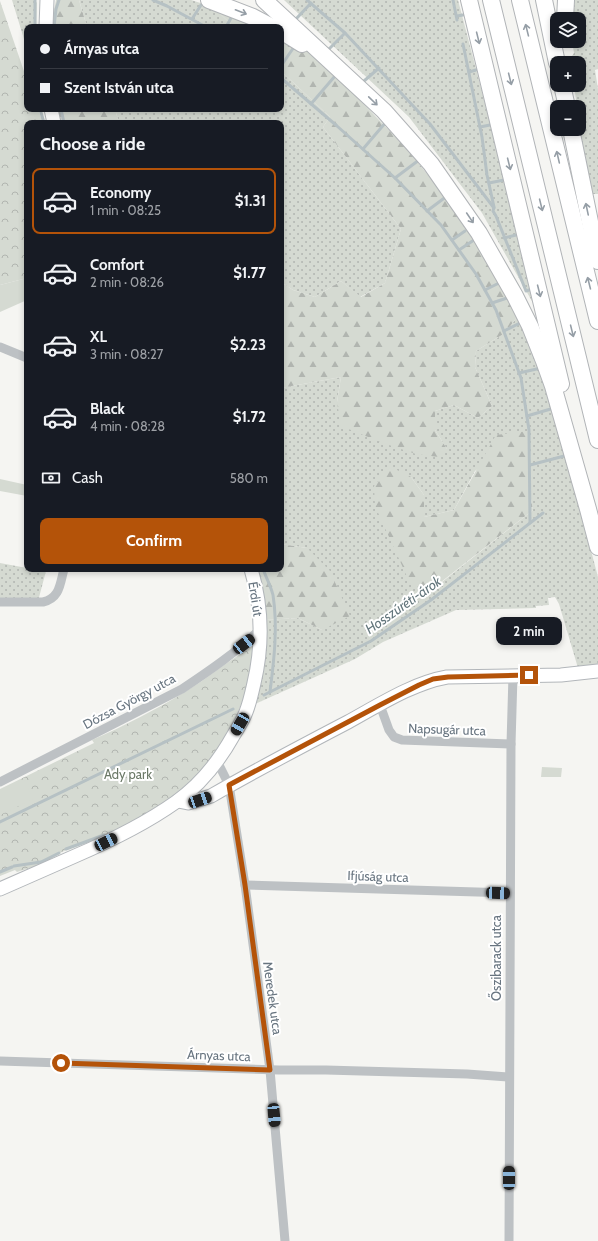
<!DOCTYPE html>
<html lang="en">
<head>
<meta charset="utf-8">
<style>
  body { margin:0; font-family:Cabin,sans-serif; background:#20242c; color:#f1f3f6; height:100vh; display:flex; flex-direction:column; font-size:15px; white-space:nowrap }
  * { box-sizing:border-box; margin:0 }
  p { font-size:13px; color:#9ea1a6 }
  .icon { flex:none; width:22px; height:22px; fill:none; stroke:currentColor; stroke-width:2; stroke-linecap:round; stroke-linejoin:round }
  .map { position:relative; flex:1; overflow:hidden }
  .drawer { position:absolute; left:24px; top:120px; width:260px; height:452px; display:flex; flex-direction:column; background:#171b24; border-radius:8px; box-shadow:0 2px 6px #0003 }
  .drawer>* { flex:none }
  .top-card { position:absolute; left:24px; top:24px; width:260px; height:88px; border-radius:8px; box-shadow:0 2px 6px #0003; display:grid; align-content:center; height:88px; padding:0 16px; background:#171b24 }
  .fabs { position:absolute; left:550px; top:12px; display:grid; gap:8px }
  .fabs a { display:grid; place-items:center; width:36px; height:36px; border-radius:8px; background:#171b24; box-shadow:0 2px 6px #0003; font-size:20px }
  .end { position:absolute; width:18px; height:18px; margin:-9px; border:5px solid #b45309; background:#fff; box-shadow:0 0 0 2px #fff }
  .from { border-radius:50% }
  .bubble { position:absolute; height:28px; border-radius:8px; background:#171b24; box-shadow:0 2px 6px #0003; font-size:13px; font-weight:800; line-height:28px; text-align:center }
  .car { position:absolute; width:12px; height:24px; margin:-12px -6px; border-radius:5px; box-shadow:0 0 3px 1px #0007; background:linear-gradient(#222 24%,#8ab4d8 0 40%,#222 0 76%,#8ab4d8 0 86%,#222 0) }
  .top-card b { display:flex; align-items:center; gap:14px; height:38px; font-size:15px }
  .top-card b+b { border-top:1px solid #363941 }
  .top-card i { width:10px; height:10px; background:#f1f3f6 }
  ul { padding:0; list-style:none }
  li { display:flex; align-items:center; gap:12px; height:66px; margin:0 8px 6px; padding:0 8px; border:2px solid transparent; border-radius:8px }
  li div { flex:1 }
  li b { display:block; font-size:15px }
  li em { font-style:normal; font-weight:800 }
  li.current { border-color:#b45309 }
  li>.icon { width:36px; height:36px; stroke-width:1.5 }
  h2 { padding:0 16px; font-size:18px; line-height:48px }
  .pay { display:flex; align-items:center; gap:10px; height:44px; padding:0 16px; font-size:15px }
  .pay p { margin-inline-start:auto }
  .action { display:flex; gap:8px; margin-top:auto; padding:8px 16px }
  .action a { flex:1; height:46px; border-radius:8px; background:#b45309; color:#fff; font-size:16px; font-weight:800; line-height:46px; text-align:center }
  .map>svg:first-child { display:block }
</style>
</head>
<body>
<div class="map">
<svg width="598" height="1241" viewBox="0 0 598 1241">
  <defs>
    <pattern id="grass-dots" width="8" height="8" patternUnits="userSpaceOnUse"><rect width="8" height="8" fill="#d5dad2"/><path d="M2 2h.1M6 6h.1" fill="none" stroke="#b1b5b0" stroke-width="1.8" stroke-linecap="round"/></pattern>
    <pattern id="forest-firs" width="22" height="20" patternUnits="userSpaceOnUse"><rect width="22" height="20" fill="#d5dad2"/><path d="M5 1l3.5 6h-7zM16 11l3.5 6h-7z" fill="#b1b5b0"/></pattern>
    <pattern id="park-crowns" width="20" height="18" patternUnits="userSpaceOnUse"><rect width="20" height="18" fill="#d5dad2"/><path d="M2 6a3 3 0 1 1 6 0M12 15a3 3 0 1 1 6 0" fill="none" stroke="#b1b5b0"/></pattern>
  </defs>
  <rect width="100%" height="100%" fill="#f5f5f2"/>
  <g fill="url(#grass-dots)" fill-rule="evenodd">
    <polygon points="12,0 35,0 37,3 36,27 27,27 27,49"/>
    <polygon points="79,0 191,0 213,7 234,27 87,27"/>
    <polygon points="284,0 458,0 486,107 533,303 482,213 409,117"/>
    <polygon points="574,0 598,0 598,69 595,70 598,89 598,194 589,194 579,120 579,107 577,107 574,85 579,85 579,63 571,63 570,59 574,53 572,41 579,41 579,19 571,19"/>
    <polygon points="281,71 330,117 323,127 401,229 385,283 360,297 341,281 315,297 293,290 281,282 281,123 119,123 115,109 281,109"/>
    <path d="M517,317L537,363L561,437L598,577V665L578,668L559,604L555,597L548,598L549,605L536,606V608L456,610L383,642L355,659L253,705L265,620L298,618L322,630L307,548L281,544V388L341,377L337,402L447,449L435,430V411L454,405L478,418L492,406L475,367L476,351L505,333ZM528,431L531,461V499L533,510L428,593L411,477L424,495V517L454,510L475,471Z"/>
    <polygon points="0,563 27,568 27,569 46,571 37,605 0,604"/>
  </g>
  <g fill="url(#forest-firs)">
    <polygon points="56,0 79,0 87,27 51,27"/>
    <polygon points="213,7 257,27 234,27"/>
    <polygon points="281,38 304,48 353,93 407,149 444,195 473,238 494,272 517,317 505,333 476,351 475,367 492,406 478,418 454,405 435,411 435,430 447,449 439,457 416,454 383,443 341,426 337,402 341,377 281,388 281,282 293,290 315,297 341,281 361,297 385,283 401,229 323,127 330,117 281,71"/>
    <polygon points="55,109 115,109 119,123 59,123"/>
    <polygon points="528,431 531,461 531,499 533,510 427,593 409,581 375,506 374,486 389,466 411,477 424,495 424,517 454,510 496,435"/>
    <polygon points="281,544 307,548 330,571 350,616 322,630 298,618 265,620 256,569 281,569"/>
  </g>
  <g fill="url(#park-crowns)">
    <polygon points="0,1 27,80 27,109 38,109 43,123 27,123 27,278 0,285"/>
    <path d="M253,646V658L244,697L232,727L212,759L184,789L171,800L122,829L82,843L53,856L50,860L36,866L17,872L15,870L0,876V789L94,743L92,740C124,726 155,710 185,692C208,678 229,660 253,646Z"/>
  </g>
  <g fill="#d5dad2">
    <polygon points="27,278 27,300 0,312 0,285"/>
    <polygon points="0,479 27,485 27,496 0,491"/>
    <polygon points="542,767 562,768 561,777 541,777"/>
    <polygon points="24,779 33,799 0,815 0,791"/>
  </g>
  <g fill="none" stroke-linecap="round" stroke-linejoin="round">
    <g stroke="#b6c1c4" stroke-width="3">
      <polyline points="35,0 35,27"/>
      <polyline points="153,0 167,6 206,27"/>
      <polyline points="307,0 345,33 430,124 494,208"/>
      <polyline points="453,0 457,20"/>
      <polyline points="457,16 463,15"/>
      <polyline points="192,19 201,5"/>
      <polyline points="296,19 311,3"/>
      <polyline points="54,27 56,9 59,0"/>
      <polyline points="226,27 231,18"/>
      <polyline points="463,44 482,137 487,175 494,207 493,211 496,216 526,291 529,290"/>
      <polyline points="329,49 345,33"/>
      <polyline points="281,66 294,47"/>
      <polyline points="469,72 476,70"/>
      <polyline points="281,78 337,126 395,178 441,225 476,274 496,310 521,378 529,430 530,523"/>
      <polyline points="364,81 379,68"/>
      <polyline points="311,104 335,76"/>
      <polyline points="40,109 44,123"/>
      <polyline points="61,109 64,123"/>
      <polyline points="480,127 490,125"/>
      <polyline points="363,149 386,122"/>
      <polyline points="395,178 419,160"/>
      <polyline points="489,183 504,180"/>
      <polyline points="427,211 447,196"/>
      <polyline points="504,238 516,235"/>
      <polyline points="452,240 465,231"/>
      <polyline points="459,250 477,238"/>
      <polyline points="485,290 501,282"/>
      <polyline points="492,303 507,298"/>
      <polyline points="504,331 522,322"/>
      <polyline points="519,373 541,368"/>
      <polyline points="527,416 554,408"/>
      <polyline points="530,465 568,455"/>
      <path d="M263,569C266,577 271,587 273,595C278,627 274,660 270,692"/>
      <polyline points="264,695 371,641 431,600 543,513"/>
      <polyline points="0,822 233,709"/>
      <polyline points="66,849 104,835"/>
      <polyline points="14,866 41,862 59,853"/>
      <polyline points="0,872 12,867"/>
    </g>
    <g stroke="#b2b6ba" stroke-width="15">
      <g id="secondary">
        <polyline points="46,27 47,0"/>
        <polyline points="51,109 54,123"/>
        <path d="M178,801L188,803L211,796C256,770 302,746 348,722C379,705 413,683 447,677L561,675L598,671"/>
        <path d="M0,889C25,878 50,867 75,856C110,841 145,824 176,802C200,785 219,761 233,736C238,728 243,720 246,712C250,702 252,692 254,683C263,645 262,606 251,569"/>
      </g>
    </g>
    <g stroke="#b1b4b7" stroke-width="18">
      <g id="highway">
        <polyline points="209,0 253,17 272,27"/>
        <polyline points="264,0 384,111 431,164 479,233 515,296 530,326 544,361 553,386 588,509 598,547"/>
        <polyline points="469,0 561,384"/>
        <polyline points="491,0 598,440"/>
        <polyline points="520,0 598,321"/>
        <polyline points="544,0 557,63"/>
        <polyline points="565,19 566,0"/>
        <polyline points="281,31 302,44"/>
        <polyline points="562,85 567,107"/>
        <polyline points="571,129 598,261"/>
      </g>
    </g>
    <g stroke="#bdc1c4" stroke-width="9">
      <polyline points="0,347 27,358"/>
      <path d="M0,602H43C60,598 60,584 64,569"/>
      <polyline points="380,705 389,730 394,737 402,740 511,744"/>
      <polyline points="217,761 229,785 245,885 270,1070 285,1241"/>
      <path d="M0,782L182,689C209,671 237,652 260,629"/>
      <polyline points="245,885 510,893"/>
      <polyline points="0,1061 279,1070 326,1070 467,1074 508,1077"/>
      <polyline points="509,1241 511,744 513,675"/>
    </g>
    <use href="#secondary" stroke="#fff" stroke-width="13"/>
    <use href="#highway" stroke="#fff" stroke-width="16"/>
  </g>
  <defs><path id="oneway-shaft" d="M-6 0H5M1.5-3L5.5 0L1.5 3" fill="none" stroke-width="1.6" stroke-linecap="round" stroke-linejoin="round"/></defs>
  <g stroke="#959ea6">
    <use href="#oneway-shaft" transform="translate(241 12) rotate(21)"/>
    <use href="#oneway-shaft" transform="translate(527 30) rotate(-104)"/>
    <use href="#oneway-shaft" transform="translate(478 38) rotate(76)"/>
    <use href="#oneway-shaft" transform="translate(510 79) rotate(76)"/>
    <use href="#oneway-shaft" transform="translate(373 101) rotate(44)"/>
    <use href="#oneway-shaft" transform="translate(558 157) rotate(-103)"/>
    <use href="#oneway-shaft" transform="translate(509 164) rotate(76)"/>
    <use href="#oneway-shaft" transform="translate(541 205) rotate(76)"/>
    <use href="#oneway-shaft" transform="translate(587 209) rotate(-102)"/>
    <use href="#oneway-shaft" transform="translate(470 218) rotate(56)"/>
    <use href="#oneway-shaft" transform="translate(589 283) rotate(-104)"/>
    <use href="#oneway-shaft" transform="translate(539 291) rotate(76)"/>
    <use href="#oneway-shaft" transform="translate(572 331) rotate(76)"/>
  </g>
  <g fill="none" stroke-linecap="round" stroke-linejoin="round">
    <polyline stroke="#b45309" stroke-width="5" points="61,1063 270,1070 245,885 229,785 380,705 419,685 433,679 448,677 529,675"/>
  </g>
  <g text-anchor="middle" stroke-width="4" stroke-linejoin="round" paint-order="stroke">
    <g font-size="13" fill="#687580" stroke="#fff">
      <text transform="translate(256 599) rotate(81)" y="5">Érdi út</text>
      <text transform="translate(129 701) rotate(-28)" y="5">Dózsa György utca</text>
      <text transform="translate(447 729) rotate(2)" y="5">Napsugár utca</text>
      <text transform="translate(378 876) rotate(2)" y="5">Ifjúság utca</text>
      <text transform="translate(496 958) rotate(-90)" y="5">Őszibarack utca</text>
      <text transform="translate(273 998) rotate(82)" y="5">Meredek utca</text>
      <text transform="translate(219 1055) rotate(2)" y="5">Árnyas utca</text>
    </g>
    <g font-size="13" fill="#6a7866" stroke="#fff">
      <text x="128" y="779">Ady park</text>
    </g>
    <g font-size="14" font-style="italic" fill="#63767c" stroke="#fff">
      <text transform="translate(403 605) rotate(-35)" y="5">Hosszúréti-árok</text>
    </g>
  </g>
</svg>
<div class="fabs">
<a><svg class="icon" aria-label="layers" viewBox="0 0 24 24"><path d="M12 4l9 5-9 5-9-5zM3 14l9 5 9-5"/></svg></a>
<a>+</a>
<a>−</a>
</div>
<i class="end from" style="left:61px;top:1063px"></i>
<i class="end" style="left:529px;top:675px"></i>
<div class="bubble" style="left:496px;top:617px;width:66px">2 min</div>
<i class="car" style="left:244px;top:644px;rotate:52deg"></i>
<i class="car" style="left:240px;top:724px;rotate:210deg"></i>
<i class="car" style="left:200px;top:800px;rotate:71deg"></i>
<i class="car" style="left:106px;top:842px;rotate:64deg"></i>
<i class="car" style="left:498px;top:893px;rotate:92deg"></i>
<i class="car" style="left:274px;top:1115px;rotate:175deg"></i>
<i class="car" style="left:509px;top:1178px;rotate:0deg"></i>
<div class="top-card">
<b><i class="from"></i>Árnyas utca</b>
<b><i></i>Szent István utca</b>
</div>
<section class="drawer">
<h2>Choose a ride</h2>
<ul>
<li class="current"><svg class="icon" aria-label="car" viewBox="0 0 24 24"><path d="M5 17H2v-5l4-1 3-4h7l3 4 3 1v5h-3M9 17h6M6 11h13"/><circle cx="7" cy="17" r="2"/><circle cx="17" cy="17" r="2"/></svg><div><b>Economy</b><p>1 min · 08:25</p></div><em>$1.31</em></li>
<li><svg class="icon" aria-label="car" viewBox="0 0 24 24"><path d="M5 17H2v-5l4-1 3-4h7l3 4 3 1v5h-3M9 17h6M6 11h13"/><circle cx="7" cy="17" r="2"/><circle cx="17" cy="17" r="2"/></svg><div><b>Comfort</b><p>2 min · 08:26</p></div><em>$1.77</em></li>
<li><svg class="icon" aria-label="car" viewBox="0 0 24 24"><path d="M5 17H2v-5l4-1 3-4h7l3 4 3 1v5h-3M9 17h6M6 11h13"/><circle cx="7" cy="17" r="2"/><circle cx="17" cy="17" r="2"/></svg><div><b>XL</b><p>3 min · 08:27</p></div><em>$2.23</em></li>
<li><svg class="icon" aria-label="car" viewBox="0 0 24 24"><path d="M5 17H2v-5l4-1 3-4h7l3 4 3 1v5h-3M9 17h6M6 11h13"/><circle cx="7" cy="17" r="2"/><circle cx="17" cy="17" r="2"/></svg><div><b>Black</b><p>4 min · 08:28</p></div><em>$1.72</em></li>
</ul>
<div class="pay"><svg class="icon" aria-label="cash" viewBox="0 0 24 24"><path d="M3 7h18v10H3z"/><circle cx="12" cy="12" r="2"/></svg>Cash<p>580 m</p></div>
<div class="action"><a>Confirm</a></div>
</section>
</div>
</body>
</html>
